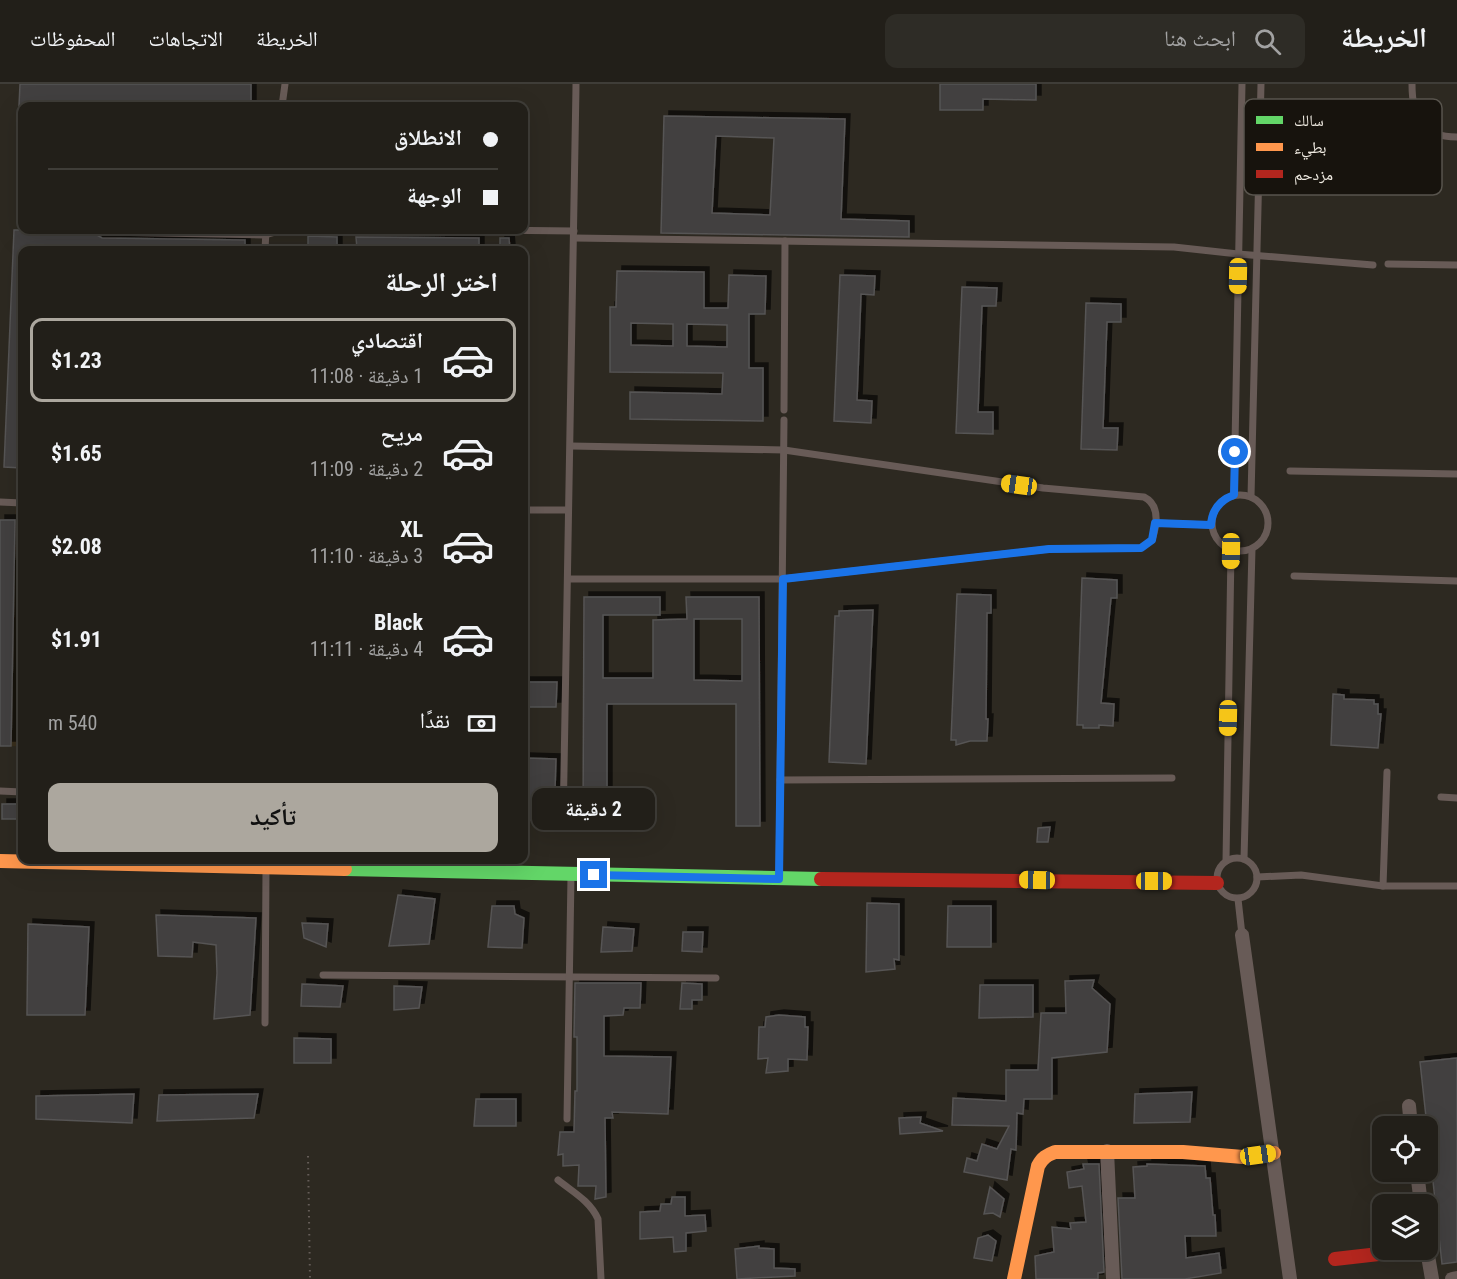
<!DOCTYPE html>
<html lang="ar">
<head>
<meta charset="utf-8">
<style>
  body { margin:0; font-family:"Roboto Condensed","Noto Naskh Arabic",sans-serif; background:#2e2c26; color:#f1f3f6; direction:rtl; height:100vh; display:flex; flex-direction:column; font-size:22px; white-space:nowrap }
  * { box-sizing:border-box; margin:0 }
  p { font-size:20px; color:#a2a2a2 }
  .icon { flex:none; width:33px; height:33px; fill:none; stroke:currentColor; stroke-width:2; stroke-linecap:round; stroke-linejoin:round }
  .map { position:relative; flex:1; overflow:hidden; direction:ltr }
  .side { position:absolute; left:18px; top:162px; width:510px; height:618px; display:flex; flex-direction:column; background:#221f19; border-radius:12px; box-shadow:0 6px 24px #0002,0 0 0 2px #3f3d38; direction:rtl }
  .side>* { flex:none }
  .top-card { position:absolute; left:18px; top:18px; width:510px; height:132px; border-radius:12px; box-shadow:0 6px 24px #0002,0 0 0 2px #3f3d38; direction:rtl; display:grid; align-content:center; height:132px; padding:0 30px; background:#221f19 }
  .fabs { position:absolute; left:1372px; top:1032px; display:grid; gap:12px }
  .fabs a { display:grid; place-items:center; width:66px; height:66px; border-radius:12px; background:#221f19; box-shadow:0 6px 24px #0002,0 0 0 2px #3f3d38; font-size:30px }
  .end { position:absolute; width:27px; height:27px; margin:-14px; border:8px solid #1a73e8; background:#fff; box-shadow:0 0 0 3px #fff }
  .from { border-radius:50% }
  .bubble { position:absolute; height:42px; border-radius:12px; background:#221f19; box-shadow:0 6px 24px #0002,0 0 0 2px #3f3d38; font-size:20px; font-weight:700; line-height:42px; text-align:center; direction:rtl }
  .car { position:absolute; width:18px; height:36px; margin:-18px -9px; border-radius:8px; box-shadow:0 0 4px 2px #0007; background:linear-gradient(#f5c518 24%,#345 0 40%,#f5c518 0 76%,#345 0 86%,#f5c518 0) }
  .top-card b { display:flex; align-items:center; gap:21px; height:57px; font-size:22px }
  .top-card b+b { border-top:2px solid #3f3d38 }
  .top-card i { width:15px; height:15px; background:#f1f3f6 }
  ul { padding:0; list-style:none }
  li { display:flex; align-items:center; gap:18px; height:84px; margin:0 12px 9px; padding:0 18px; border:3px solid transparent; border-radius:12px }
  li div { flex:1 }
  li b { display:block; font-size:22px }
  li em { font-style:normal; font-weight:700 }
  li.selected { border-color:#aca79e }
  li>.icon { width:54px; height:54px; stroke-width:1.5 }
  h2 { padding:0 30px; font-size:27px; line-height:72px }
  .pay { display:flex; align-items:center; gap:15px; height:66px; padding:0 30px; font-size:22px }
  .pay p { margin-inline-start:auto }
  .cta { display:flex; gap:12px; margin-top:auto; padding:12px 30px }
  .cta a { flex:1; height:69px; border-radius:12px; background:#aca79e; color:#111; font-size:24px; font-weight:700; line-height:69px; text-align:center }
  header { display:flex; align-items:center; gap:36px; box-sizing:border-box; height:84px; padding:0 30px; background:#221f19; border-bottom:2px solid #3f3d38 }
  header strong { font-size:28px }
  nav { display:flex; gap:33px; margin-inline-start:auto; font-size:21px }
  .search { width:420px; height:54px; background:#2e2c26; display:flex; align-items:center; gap:15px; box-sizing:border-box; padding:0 21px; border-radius:12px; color:#a2a2a2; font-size:22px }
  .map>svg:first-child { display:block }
</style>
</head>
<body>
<header>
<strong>الخريطة</strong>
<div class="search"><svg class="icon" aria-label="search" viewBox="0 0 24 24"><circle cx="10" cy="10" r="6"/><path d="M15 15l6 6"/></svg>ابحث هنا</div>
<nav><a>الخريطة</a><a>الاتجاهات</a><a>المحفوظات</a></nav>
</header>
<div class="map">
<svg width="1457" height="1195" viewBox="0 0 1457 1195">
  <defs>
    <filter id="shadow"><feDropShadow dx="5" dy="-5" stdDeviation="0" flood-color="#0009"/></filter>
  </defs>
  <rect width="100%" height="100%" fill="#2d2921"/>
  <polygon fill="#382e1c" points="16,409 22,409 22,663 11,662"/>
  <g fill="#424040" stroke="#565454" stroke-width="1.5" fill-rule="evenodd" filter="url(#shadow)">
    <polygon points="20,0 251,0 251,22 19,22"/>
    <polygon points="940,0 1036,0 1036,16 983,15 983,26 940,26"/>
    <path d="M664,32L845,35L841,135L909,137V153L661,149ZM716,52L774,54L770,131L712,129Z"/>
    <polygon points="14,146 97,146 97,151 102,154 245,156 245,166 22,166 22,384 4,383"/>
    <polygon points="308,152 337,153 337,166 308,166"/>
    <polygon points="356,153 479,154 479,166 357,165"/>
    <polygon points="500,154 509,154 510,166 500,166"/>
    <path d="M617,187L704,188V224H728L729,191L766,192L765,230H749V284H763V337L630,335V308L722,310L723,289L610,288V223H616ZM631,239L673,240V262L631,261ZM687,240L727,241V263L687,262Z"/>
    <polygon points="840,191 875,192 874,211 861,210 857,316 872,317 871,339 834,337"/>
    <polygon points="962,203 997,204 996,222 982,222 978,328 993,328 993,350 956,349"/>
    <polygon points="1086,219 1121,220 1121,238 1107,238 1103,344 1118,344 1117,366 1081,365"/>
    <polygon points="0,436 15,436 11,662 0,662"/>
    <polygon points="1082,494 1117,496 1117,514 1111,514 1101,619 1114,620 1113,642 1099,641 1099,644 1083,644 1083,641 1077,641"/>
    <polygon points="957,510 991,511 991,529 987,529 986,635 988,635 987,657 970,657 956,661 956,656 951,656"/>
    <path d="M584,513H660V531H603V594H653V536L687,535L686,513H759L760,742H736V620H607V737H583ZM694,535H742V597L694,596Z"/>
    <polygon points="873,526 866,680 829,678 835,532 839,532 839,527"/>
    <polygon points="524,598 557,598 556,623 524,623"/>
    <polygon points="1333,610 1344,611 1344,615 1374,616 1374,620 1378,620 1378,630 1381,630 1378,664 1331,661"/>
    <polygon points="524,674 556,675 554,736 524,736"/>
    <rect x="2" y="720" width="20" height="15"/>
    <polygon points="1050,743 1048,758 1037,758 1038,744"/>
    <polygon points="398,811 435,815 429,860 389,862"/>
    <polygon points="867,819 899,820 899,876 894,875 895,885 866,888"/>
    <polygon points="492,822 514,822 515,830 524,834 522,864 488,863"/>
    <polygon points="948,822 991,822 991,863 947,863"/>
    <polygon points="156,831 256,834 250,931 214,935 217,889 216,861 193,858 192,873 158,872"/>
    <polygon points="302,839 328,840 326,863 304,854"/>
    <polygon points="28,840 89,843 85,931 27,931"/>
    <polygon points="603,843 634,845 632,867 601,868"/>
    <polygon points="683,848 703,848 702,868 682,867"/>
    <polygon points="1094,896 1092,904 1110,920 1107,968 1052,974 1052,1015 1024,1015 1023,1030 1017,1029 1016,1066 1011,1065 1007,1096 964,1088 967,1074 977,1077 982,1060 997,1065 1009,1042 952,1041 953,1014 1006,1017 1006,986 1038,986 1041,929 1066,929 1065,897"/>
    <polygon points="575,899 641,899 640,924 624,924 623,931 604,932 604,972 671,973 668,1030 612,1028 613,1034 605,1034 606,1113 595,1115 596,1102 578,1102 579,1081 563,1082 563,1070 558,1071 560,1048 574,1048 575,1007 577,1007 577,953 574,953"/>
    <polygon points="682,899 702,900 702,916 692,916 692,925 680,925"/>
    <polygon points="302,900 343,902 340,923 301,922"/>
    <polygon points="980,901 1033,901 1033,933 979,934"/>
    <polygon points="394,902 422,903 419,924 394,926"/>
    <polygon points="779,931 805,933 805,943 808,943 807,976 788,975 788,987 766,989 768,974 758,975 759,943 765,943 766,933"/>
    <polygon points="294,954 331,955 331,979 294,979"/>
    <polygon points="1457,974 1457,1178 1442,1180 1420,978"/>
    <polygon points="1192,1008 1190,1038 1134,1039 1135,1010"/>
    <polygon points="134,1010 132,1039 36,1035 36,1012"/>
    <polygon points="258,1010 254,1034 157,1037 159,1011"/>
    <polygon points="476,1015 516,1015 516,1042 474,1042"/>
    <polygon points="921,1033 920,1039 943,1047 900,1050 899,1034"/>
    <polygon points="1083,1080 1099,1080 1104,1188 1098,1189 1098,1195 1036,1195 1035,1172 1054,1168 1052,1143 1071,1145 1070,1139 1086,1138 1082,1102 1069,1104 1067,1088 1084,1085"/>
    <polygon points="1147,1080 1205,1082 1206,1094 1210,1094 1213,1131 1215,1131 1216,1152 1185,1152 1186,1174 1219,1169 1221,1189 1185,1195 1122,1195 1118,1114 1135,1114 1133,1083 1147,1082"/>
    <polygon points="990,1103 1004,1115 1000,1133 993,1129 984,1130"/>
    <polygon points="672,1113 685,1113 685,1132 705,1131 706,1147 686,1149 686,1167 674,1168 673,1153 640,1155 640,1128 660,1127 661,1120 671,1120"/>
    <polygon points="988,1151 996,1157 992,1177 974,1174 978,1154"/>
    <polygon points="759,1162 759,1164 774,1165 774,1184 795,1185 795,1192 737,1195 735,1165"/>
  </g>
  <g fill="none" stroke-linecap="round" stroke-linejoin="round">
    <polyline stroke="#655d58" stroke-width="2" stroke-dasharray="1.5 4.5" stroke-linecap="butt" points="308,1072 310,1195"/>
    <g stroke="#685b57" stroke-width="7">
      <path d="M1412,0C1412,32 1421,53 1457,53"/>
      <polyline points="282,22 285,0"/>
      <polyline points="477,146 574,147"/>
      <polyline points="102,148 265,151 283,146"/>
      <polyline points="574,154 1174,163 1238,170 1373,181"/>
      <polyline points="265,166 266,146"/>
      <polyline points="1388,180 1457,181"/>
      <polyline points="784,326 785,157"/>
      <polyline points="1290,387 1457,390"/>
      <circle cx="1240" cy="439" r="28"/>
      <polyline points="1234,411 1242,0"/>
      <polyline points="1251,413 1261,0"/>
      <polyline points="0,418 22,419"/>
      <polyline points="524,426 568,426"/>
      <polyline points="1155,439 1211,441"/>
      <polyline points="1294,492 1457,497"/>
      <path d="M569,495H783L1049,465L1141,464L1152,456C1157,441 1160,421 1144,413L1043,404L784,366L571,362"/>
      <polyline points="780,696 1172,694"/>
      <polyline points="0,707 22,708"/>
      <polyline points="1441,713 1457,714"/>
      <path d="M563,743C569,496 573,248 576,0"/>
      <circle cx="1237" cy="794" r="20"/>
      <polyline points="1244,775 1252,465"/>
      <polyline points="1226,777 1231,467"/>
      <polyline points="779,793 784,336"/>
      <polyline points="1257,793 1301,791 1383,802 1457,802"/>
      <polyline points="1383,802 1387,688"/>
      <polyline points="1238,815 1242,851"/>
      <polyline points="323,891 716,894"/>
      <polyline points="265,939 266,784"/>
      <polyline points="567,1035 571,792"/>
      <path d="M558,1096C573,1108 590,1117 598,1135L601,1195"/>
    </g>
    <g stroke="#685b57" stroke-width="14">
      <polyline points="1242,851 1290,1195"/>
      <polyline points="1409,1022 1411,1042"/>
      <polyline points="1107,1067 1113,1195"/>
      <polyline points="1417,1088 1421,1120"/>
      <polyline points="1427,1166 1432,1195"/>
      <polyline points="1452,1195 1457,1194"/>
    </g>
    <polyline stroke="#63d668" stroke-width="14" points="345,785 821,795"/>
    <g stroke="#ff974d" stroke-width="14">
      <polyline points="0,777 345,785"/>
      <path d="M1014,1195L1038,1082C1042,1074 1047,1071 1055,1068H1183L1243,1073L1274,1069"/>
    </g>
    <g stroke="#b3261e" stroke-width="14">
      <polyline points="821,795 1217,799"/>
      <polyline points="1335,1175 1414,1166"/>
    </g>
  </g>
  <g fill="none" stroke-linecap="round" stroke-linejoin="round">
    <path stroke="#1a73e8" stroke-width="8" d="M594,791L779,795L783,495L1049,465L1141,464L1152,456L1155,439L1211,441C1212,426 1220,416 1234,411L1235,368"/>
  </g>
  <rect x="1244" y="15" width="198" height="96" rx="9" fill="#17130d" stroke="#58544d" stroke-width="1.5"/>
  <rect x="1256" y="32" width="27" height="8" fill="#63d668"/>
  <rect x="1256" y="59" width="27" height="8" fill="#ff974d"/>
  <rect x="1256" y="86" width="27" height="8" fill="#b3261e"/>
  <g font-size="16" fill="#f0ebe2">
    <text x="1294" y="42">سالك</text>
    <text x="1294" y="69">بطيء</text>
    <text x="1294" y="96">مزدحم</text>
  </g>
</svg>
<div class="fabs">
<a><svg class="icon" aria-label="locate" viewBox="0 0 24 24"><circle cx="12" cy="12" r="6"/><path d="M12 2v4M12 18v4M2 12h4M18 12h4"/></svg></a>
<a><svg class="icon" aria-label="layers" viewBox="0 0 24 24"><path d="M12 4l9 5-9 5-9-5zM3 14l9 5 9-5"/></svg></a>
</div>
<i class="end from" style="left:1235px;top:368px"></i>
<i class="end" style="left:594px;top:791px"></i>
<div class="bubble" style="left:532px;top:704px;width:123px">2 دقيقة</div>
<i class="car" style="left:1238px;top:192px;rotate:181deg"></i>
<i class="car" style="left:1019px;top:401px;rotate:278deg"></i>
<i class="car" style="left:1231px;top:467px;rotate:181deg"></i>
<i class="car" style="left:1228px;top:634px;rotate:181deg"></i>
<i class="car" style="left:1037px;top:796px;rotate:271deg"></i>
<i class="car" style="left:1154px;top:797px;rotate:90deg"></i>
<i class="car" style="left:1258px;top:1071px;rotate:82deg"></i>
<div class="top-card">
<b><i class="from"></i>الانطلاق</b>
<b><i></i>الوجهة</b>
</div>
<section class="side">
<h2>اختر الرحلة</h2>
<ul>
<li class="selected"><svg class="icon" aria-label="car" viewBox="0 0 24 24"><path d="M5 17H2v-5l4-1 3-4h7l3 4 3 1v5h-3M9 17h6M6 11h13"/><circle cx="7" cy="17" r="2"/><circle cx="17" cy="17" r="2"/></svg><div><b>اقتصادي</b><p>1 دقيقة · 11:08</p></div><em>$1.23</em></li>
<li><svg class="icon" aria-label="car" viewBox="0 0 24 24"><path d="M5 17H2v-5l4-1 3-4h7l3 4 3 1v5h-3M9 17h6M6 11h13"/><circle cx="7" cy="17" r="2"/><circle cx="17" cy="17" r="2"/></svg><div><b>مريح</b><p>2 دقيقة · 11:09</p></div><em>$1.65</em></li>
<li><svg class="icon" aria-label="car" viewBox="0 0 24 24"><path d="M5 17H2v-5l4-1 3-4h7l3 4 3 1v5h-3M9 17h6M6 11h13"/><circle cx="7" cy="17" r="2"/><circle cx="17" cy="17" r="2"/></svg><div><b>XL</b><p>3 دقيقة · 11:10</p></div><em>$2.08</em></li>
<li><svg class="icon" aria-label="car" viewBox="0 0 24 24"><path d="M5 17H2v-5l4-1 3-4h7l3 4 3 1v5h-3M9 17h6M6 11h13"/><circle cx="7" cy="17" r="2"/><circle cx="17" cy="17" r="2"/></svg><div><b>Black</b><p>4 دقيقة · 11:11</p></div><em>$1.91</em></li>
</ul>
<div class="pay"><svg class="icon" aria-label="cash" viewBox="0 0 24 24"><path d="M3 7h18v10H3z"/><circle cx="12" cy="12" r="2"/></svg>نقدًا<p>540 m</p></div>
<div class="cta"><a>تأكيد</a></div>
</section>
</div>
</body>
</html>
